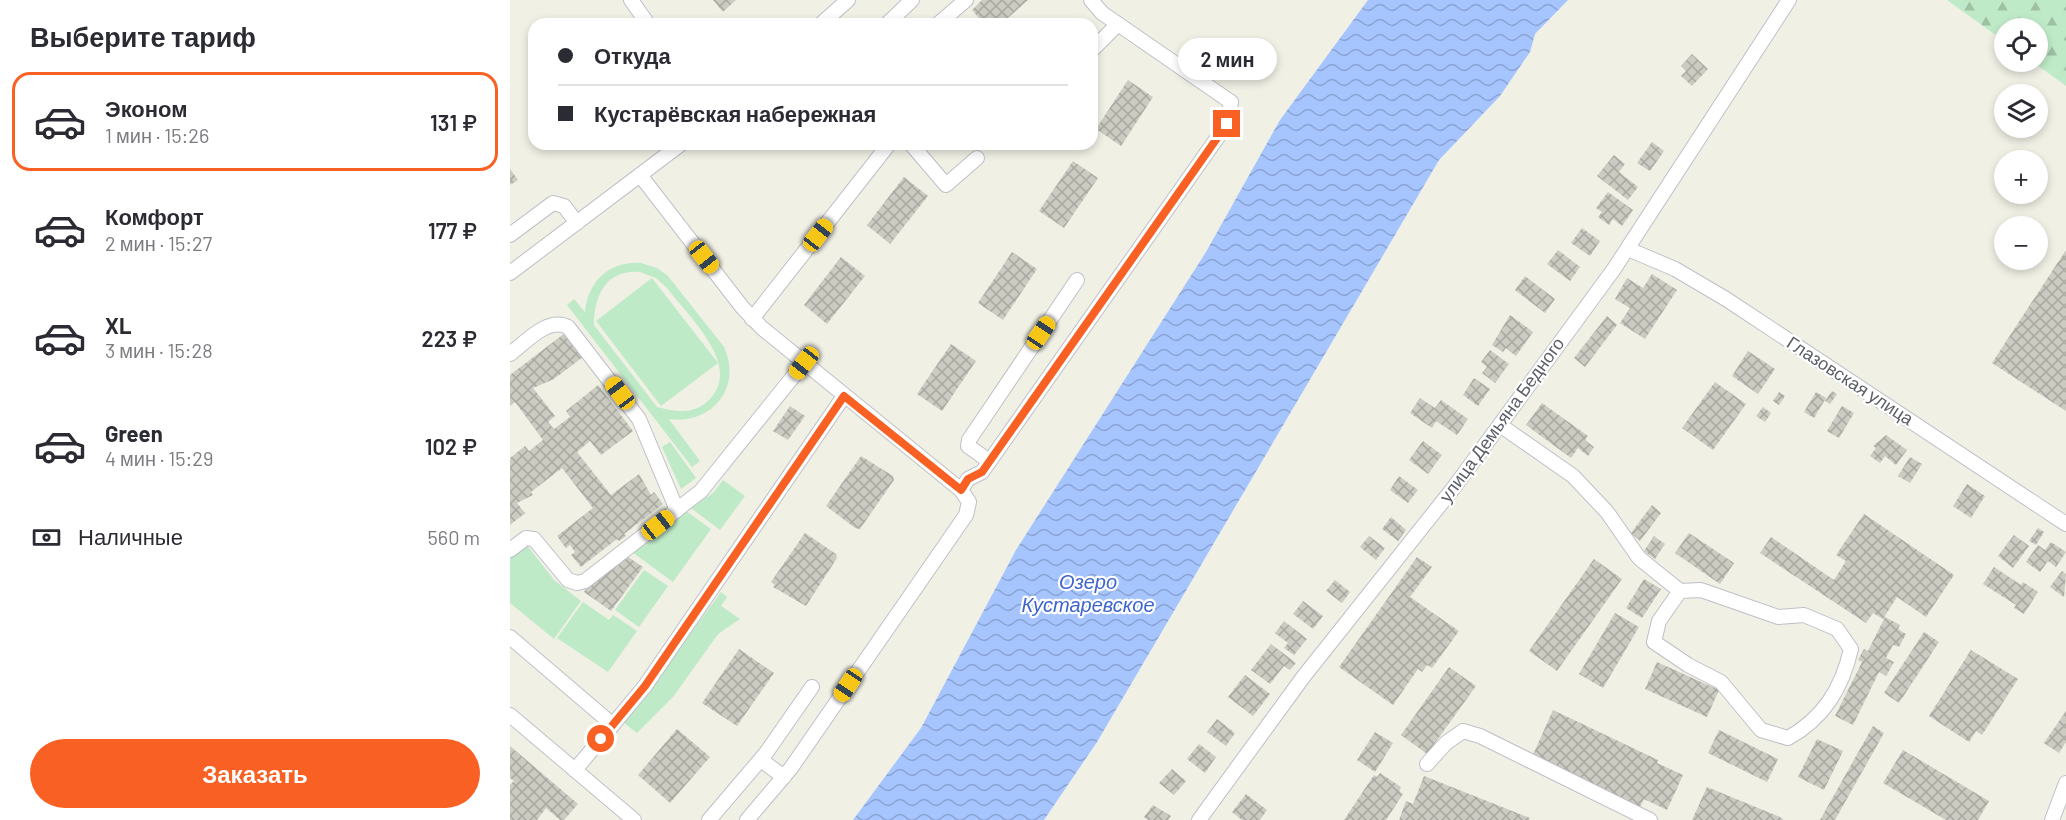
<!DOCTYPE html>
<html lang="ru">
<head>
<meta charset="utf-8">
<style>
  body { margin:0; font-family:Barlow,sans-serif; background:#f7f7f7; color:#2b2b33; height:100vh; display:flex; flex-direction:column; font-size:22px; white-space:nowrap }
  * { box-sizing:border-box; margin:0 }
  p { font-size:20px; color:#7c7c81 }
  .icon { flex:none; width:33px; height:33px; fill:none; stroke:currentColor; stroke-width:2; stroke-linecap:round; stroke-linejoin:round }
  .map { position:relative; flex:1; overflow:hidden }
  .side { display:flex; flex-direction:column; background:#fff; width:510px }
  .side>* { flex:none }
  .top-card { position:absolute; left:18px; top:18px; width:570px; height:132px; border-radius:18px; box-shadow:0 3px 9px #0003; display:grid; align-content:center; height:132px; padding:0 30px; background:#fff }
  .fabs { position:absolute; left:1484px; top:18px; display:grid; gap:12px }
  .fabs a { display:grid; place-items:center; width:54px; height:54px; border-radius:50%; background:#fff; box-shadow:0 3px 9px #0003; font-size:30px }
  .end { position:absolute; width:27px; height:27px; margin:-14px; border:8px solid #f86123; background:#fff; box-shadow:0 0 0 3px #fff }
  .from { border-radius:50% }
  .bubble { position:absolute; height:42px; border-radius:21px; background:#fff; box-shadow:0 3px 9px #0003; font-size:20px; font-weight:600; line-height:42px; text-align:center }
  .car { position:absolute; width:18px; height:36px; margin:-18px -9px; border-radius:8px; box-shadow:0 0 4px 2px #0007; background:linear-gradient(#f5c518 24%,#345 0 40%,#f5c518 0 76%,#345 0 86%,#f5c518 0) }
  .top-card b { display:flex; align-items:center; gap:21px; height:57px; font-size:22px }
  .top-card b+b { border-top:2px solid #e1e1e2 }
  .top-card i { width:15px; height:15px; background:#2b2b33 }
  ul { padding:0; list-style:none }
  li { display:flex; align-items:center; gap:18px; height:99px; margin:0 12px 9px; padding:0 18px; border:3px solid transparent; border-radius:18px }
  li div { flex:1 }
  li b { display:block; font-size:22px }
  li em { font-style:normal; font-weight:600 }
  li.on { border-color:#f86123 }
  li>.icon { width:54px; height:54px; stroke-width:1.5 }
  h2 { padding:0 30px; font-size:27px; line-height:72px }
  .pay { display:flex; align-items:center; gap:15px; height:66px; padding:0 30px; font-size:22px }
  .pay p { margin-inline-start:auto }
  .button { display:flex; gap:12px; margin-top:auto; padding:12px 30px }
  .button a { flex:1; height:69px; border-radius:36px; background:#f86123; color:#fff; font-size:24px; font-weight:600; line-height:69px; text-align:center }
  main { display:flex; flex:1; min-height:0 }
  .map>svg:first-child { display:block }
</style>
</head>
<body>
<main>
<section class="side">
<h2>Выберите тариф</h2>
<ul>
<li class="on"><svg class="icon" aria-label="car" viewBox="0 0 24 24"><path d="M5 17H2v-5l4-1 3-4h7l3 4 3 1v5h-3M9 17h6M6 11h13"/><circle cx="7" cy="17" r="2"/><circle cx="17" cy="17" r="2"/></svg><div><b>Эконом</b><p>1 мин · 15:26</p></div><em>131 ₽</em></li>
<li><svg class="icon" aria-label="car" viewBox="0 0 24 24"><path d="M5 17H2v-5l4-1 3-4h7l3 4 3 1v5h-3M9 17h6M6 11h13"/><circle cx="7" cy="17" r="2"/><circle cx="17" cy="17" r="2"/></svg><div><b>Комфорт</b><p>2 мин · 15:27</p></div><em>177 ₽</em></li>
<li><svg class="icon" aria-label="car" viewBox="0 0 24 24"><path d="M5 17H2v-5l4-1 3-4h7l3 4 3 1v5h-3M9 17h6M6 11h13"/><circle cx="7" cy="17" r="2"/><circle cx="17" cy="17" r="2"/></svg><div><b>XL</b><p>3 мин · 15:28</p></div><em>223 ₽</em></li>
<li><svg class="icon" aria-label="car" viewBox="0 0 24 24"><path d="M5 17H2v-5l4-1 3-4h7l3 4 3 1v5h-3M9 17h6M6 11h13"/><circle cx="7" cy="17" r="2"/><circle cx="17" cy="17" r="2"/></svg><div><b>Green</b><p>4 мин · 15:29</p></div><em>102 ₽</em></li>
</ul>
<div class="pay"><svg class="icon" aria-label="cash" viewBox="0 0 24 24"><path d="M3 7h18v10H3z"/><circle cx="12" cy="12" r="2"/></svg>Наличные<p>560 m</p></div>
<div class="button"><a>Заказать</a></div>
</section>
<div class="map">
<svg width="1556" height="820" viewBox="0 0 1556 820">
  <defs>
    <pattern id="forest-firs" width="22" height="20" patternUnits="userSpaceOnUse" patternTransform="scale(1.5)"><rect width="22" height="20" fill="#bfeac8"/><path d="M5 1l3.5 6h-7zM16 11l3.5 6h-7z" fill="#9ec1a6"/></pattern>
    <pattern id="water-waves" width="16" height="10" patternUnits="userSpaceOnUse" patternTransform="scale(1.5)"><rect width="16" height="10" fill="#a6c5ff"/><path d="M0 5q4-4 8 0t8 0" fill="none" stroke="#8aa3d2"/></pattern>
    <pattern id="building-cross-hatch" width="8" height="8" patternUnits="userSpaceOnUse" patternTransform="scale(1.5)"><rect width="8" height="8" fill="#cbcbc2"/><path d="M0 0l8 8M0 8l8-8" fill="none" stroke="#a8a8a1"/></pattern>
  </defs>
  <rect width="100%" height="100%" fill="#f0f0e5"/>
  <g fill="#bfeac8" fill-rule="evenodd">
    <path d="M131,263L147,268L158,276L214,347C233,388 201,425 159,419L190,461L182,467L57,305L64,299L75,312C78,281 99,261 131,263ZM130,272L146,278L157,288C177,315 233,365 200,399C185,415 166,412 147,407L84,325C84,296 96,269 130,272Z"/>
    <polygon points="142,278 208,363 151,406 86,321"/>
    <polygon points="160,442 186,478 171,489 152,447"/>
    <polygon points="213,480 235,496 210,530 181,508 203,493"/>
    <polygon points="176,511 201,529 163,582 122,552"/>
    <polygon points="16,544 44,580 71,601 44,639 0,603 0,558"/>
    <polygon points="134,570 158,586 129,627 105,610"/>
    <polygon points="211,592 217,597 211,606 230,619 208,634 163,697 127,733 114,723"/>
    <polygon points="73,602 99,620 103,615 127,631 98,672 47,638"/>
  </g>
  <polygon fill="url(#forest-firs)" points="1437,0 1556,0 1556,86 1523,62 1527,62 1527,28 1494,28 1494,41"/>
  <polygon fill="url(#water-waves)" points="858,0 1058,0 1025,34 1020,52 990,96 929,160 587,742 534,820 343,820 411,728 506,550 696,252 770,120"/>
  <g fill="url(#building-cross-hatch)">
    <polygon points="203,0 226,0 213,12"/>
    <polygon points="472,0 518,0 491,24 474,24 462,10"/>
    <polygon points="1182,54 1198,69 1182,86 1171,76 1176,71 1171,66"/>
    <polygon points="618,80 643,97 611,146 586,129"/>
    <polygon points="1142,142 1154,151 1140,171 1127,163"/>
    <polygon points="1104,155 1115,164 1109,172 1128,187 1118,200 1087,176"/>
    <polygon points="563,161 588,178 554,228 529,211"/>
    <polygon points="0,169 8,180 0,185"/>
    <polygon points="394,177 418,196 380,244 357,225"/>
    <polygon points="1098,192 1123,210 1112,226 1103,219 1099,225 1088,217 1092,212 1086,208"/>
    <polygon points="1072,228 1090,241 1080,256 1061,243"/>
    <polygon points="1048,250 1070,267 1060,281 1037,264"/>
    <polygon points="1556,250 1556,411 1482,363"/>
    <polygon points="502,252 527,269 493,320 468,303"/>
    <polygon points="331,257 355,276 317,324 294,305"/>
    <polygon points="1142,274 1167,290 1135,339 1110,323 1120,308 1105,299 1117,278 1133,288"/>
    <polygon points="1015,276 1045,299 1035,313 1005,290"/>
    <polygon points="1000,315 1023,332 1006,356 996,348 993,352 982,345"/>
    <polygon points="1097,316 1107,325 1075,367 1064,358"/>
    <polygon points="55,333 73,357 44,379 23,388 45,416 38,422 44,429 60,417 56,411 88,385 123,431 91,455 80,441 67,452 101,495 129,474 141,495 144,492 153,504 114,534 116,536 109,541 107,539 71,567 61,555 65,552 60,545 56,548 47,536 83,508 52,468 21,492 23,495 7,503 15,513 0,525 0,458 15,446 19,451 33,440 5,402 0,406 0,375"/>
    <polygon points="441,344 466,361 432,411 407,394"/>
    <polygon points="980,350 999,364 985,383 972,373 977,367 971,362"/>
    <polygon points="1238,351 1265,369 1248,394 1222,376"/>
    <polygon points="964,378 980,389 968,406 953,395"/>
    <polygon points="1205,382 1236,404 1203,450 1172,428"/>
    <polygon points="1322,391 1327,394 1320,404 1315,401"/>
    <polygon points="1269,392 1275,396 1269,405 1263,401"/>
    <polygon points="1306,392 1316,398 1304,418 1294,412"/>
    <polygon points="910,398 925,408 931,400 958,419 947,435 926,421 922,428 900,413"/>
    <polygon points="1032,403 1078,436 1075,440 1084,447 1078,456 1068,448 1061,458 1016,425"/>
    <polygon points="280,406 295,416 278,440 263,431"/>
    <polygon points="1332,406 1344,413 1329,438 1317,431"/>
    <polygon points="1253,407 1261,413 1255,422 1246,416"/>
    <polygon points="1376,435 1397,450 1386,465 1375,456 1370,463 1360,456 1366,448 1363,446"/>
    <polygon points="913,441 932,455 918,474 899,460"/>
    <polygon points="351,456 383,476 384,480 350,529 345,528 316,506"/>
    <polygon points="1400,457 1412,464 1400,483 1388,476"/>
    <polygon points="889,476 908,490 898,503 880,490"/>
    <polygon points="1457,484 1475,496 1461,518 1443,506"/>
    <polygon points="1142,505 1151,513 1130,541 1121,533"/>
    <polygon points="1354,514 1444,575 1416,617 1387,597 1373,619 1363,613 1356,623 1250,553 1261,537 1324,580 1336,561 1326,555"/>
    <polygon points="881,517 896,530 888,541 872,529"/>
    <polygon points="1528,528 1534,532 1526,545 1519,541"/>
    <polygon points="295,533 326,554 327,558 296,606 263,587 265,585 261,582"/>
    <polygon points="1179,533 1224,563 1210,584 1165,553"/>
    <polygon points="1504,535 1519,546 1503,568 1488,556"/>
    <polygon points="859,536 875,548 866,560 850,547"/>
    <polygon points="1144,536 1155,544 1145,559 1134,551"/>
    <polygon points="1541,542 1556,552 1546,567 1538,561 1530,572 1516,562 1528,545 1535,550"/>
    <polygon points="118,557 133,567 101,611 74,592 76,588"/>
    <polygon points="907,557 922,567 900,597 949,631 922,668 917,665 912,672 908,669 883,705 829,667"/>
    <polygon points="1084,559 1112,579 1047,671 1019,651"/>
    <polygon points="1484,567 1511,585 1513,582 1528,592 1514,614 1504,608 1506,605 1473,584"/>
    <polygon points="1552,571 1556,574 1554,597 1540,587"/>
    <polygon points="1134,579 1151,589 1132,618 1116,608"/>
    <polygon points="825,580 840,592 832,603 816,591"/>
    <polygon points="793,601 813,616 803,629 783,614"/>
    <polygon points="1105,613 1129,627 1093,688 1069,674"/>
    <polygon points="1375,617 1390,625 1388,629 1396,634 1389,647 1383,645 1376,658 1384,662 1376,676 1369,672 1343,725 1325,716 1352,662 1348,660 1354,649 1358,651"/>
    <polygon points="774,621 797,639 784,655 774,648 778,643 765,633"/>
    <polygon points="1414,632 1429,642 1389,703 1374,693"/>
    <polygon points="761,644 786,663 780,670 774,666 760,684 741,670"/>
    <polygon points="229,649 264,673 227,726 192,703"/>
    <polygon points="1461,650 1508,679 1472,735 1466,731 1459,742 1419,716"/>
    <polygon points="1147,662 1209,690 1197,717 1135,689"/>
    <polygon points="939,667 966,686 917,754 891,735"/>
    <polygon points="735,675 760,694 743,716 718,697"/>
    <polygon points="1043,710 1148,760 1147,763 1173,775 1157,810 1134,799 1130,807 1022,757"/>
    <polygon points="1556,711 1556,742 1549,753 1534,743"/>
    <polygon points="707,719 725,733 716,746 697,732"/>
    <polygon points="1363,726 1374,733 1325,820 1310,820"/>
    <polygon points="167,729 200,757 160,803 128,775"/>
    <polygon points="1209,730 1268,759 1257,782 1198,753"/>
    <polygon points="865,732 883,743 865,772 847,760"/>
    <polygon points="1307,739 1333,751 1314,790 1288,777"/>
    <polygon points="689,744 706,757 695,773 677,759"/>
    <polygon points="0,746 68,804 54,820 50,820 36,808 27,820 0,820 0,785 4,781 0,778"/>
    <polygon points="1393,750 1479,801 1468,820 1436,820 1373,783"/>
    <polygon points="662,769 676,781 664,795 649,783"/>
    <polygon points="870,773 891,787 889,791 893,794 876,820 834,820 864,775 867,777"/>
    <polygon points="914,776 1020,818 1019,820 889,820 896,801 903,804"/>
    <polygon points="1197,787 1270,817 1274,820 1182,820"/>
    <polygon points="736,794 757,810 750,820 732,820 722,812"/>
    <polygon points="643,805 661,816 658,820 638,820 634,817"/>
  </g>
  <g fill="none" stroke-linecap="round" stroke-linejoin="round">
    <g stroke="#bec0c7" stroke-width="16">
      <g id="minor">
        <polyline points="121,0 138,24"/>
        <polyline points="311,24 338,0"/>
        <polyline points="377,24 402,0"/>
        <polyline points="428,24 456,0"/>
        <polyline points="582,50 608,24"/>
        <polyline points="401,144 436,185 467,158"/>
        <polyline points="130,175 232,307 252,328 451,490"/>
        <polyline points="0,235 43,203 54,206 67,223"/>
        <polyline points="1118,249 1165,269 1216,299 1556,524"/>
        <polyline points="0,273 171,144"/>
        <polyline points="242,319 379,144"/>
        <path d="M0,354C15,343 38,316 58,327L129,419L167,510"/>
        <path d="M990,425L1063,476L1097,512L1129,558L1170,591L1191,590L1268,617L1294,615L1327,629L1341,649C1332,688 1314,718 1278,738L1251,730L1211,682L1178,665L1144,642L1149,621L1170,591"/>
        <polyline points="479,461 458,446 459,440 567,280"/>
        <polyline points="0,550 16,538 24,539 58,580 67,583 75,581 191,491 294,363"/>
        <polyline points="0,637 103,725"/>
        <polyline points="0,715 124,820"/>
        <polyline points="251,760 274,777"/>
        <polyline points="917,764 936,743 953,731 970,736 1140,820"/>
        <polyline points="65,770 135,686 334,396"/>
        <polyline points="199,820 256,753 302,687"/>
        <polyline points="237,820 281,768 456,515 459,502 451,490 458,479 472,472 717,124 721,102 592,13 581,0"/>
        <polyline points="689,820 794,676 945,486 1104,269 1279,0"/>
        <polyline points="1542,820 1556,783"/>
      </g>
    </g>
    <use href="#minor" stroke="#fff" stroke-width="14"/>
  </g>
  <g fill="none" stroke-linecap="round" stroke-linejoin="round">
    <polyline stroke="#f86123" stroke-width="8" points="91,739 135,686 334,396 451,490 458,479 472,472 717,124"/>
  </g>
  <g text-anchor="middle" stroke-width="4.5" stroke-linejoin="round" paint-order="stroke">
    <g font-size="18" fill="#5c5f67" stroke="#fff">
      <text transform="translate(1340 381) rotate(33)" y="6">Глазовская улица</text>
      <text transform="translate(992 420) rotate(-54)" y="6">улица Демьяна Бедного</text>
    </g>
    <g font-size="20" font-style="italic" fill="#3d65ce" stroke="#fff">
      <text x="578" y="589">Озеро<tspan x="578" dy="23">Кустаревское</tspan></text>
    </g>
  </g>
</svg>
<div class="fabs">
<a><svg class="icon" aria-label="locate" viewBox="0 0 24 24"><circle cx="12" cy="12" r="6"/><path d="M12 2v4M12 18v4M2 12h4M18 12h4"/></svg></a>
<a><svg class="icon" aria-label="layers" viewBox="0 0 24 24"><path d="M12 4l9 5-9 5-9-5zM3 14l9 5 9-5"/></svg></a>
<a>+</a>
<a>−</a>
</div>
<i class="end from" style="left:91px;top:739px"></i>
<i class="end" style="left:717px;top:124px"></i>
<div class="bubble" style="left:668px;top:38px;width:99px">2 мин</div>
<i class="car" style="left:308px;top:235px;rotate:38deg"></i>
<i class="car" style="left:194px;top:257px;rotate:142deg"></i>
<i class="car" style="left:531px;top:333px;rotate:34deg"></i>
<i class="car" style="left:294px;top:363px;rotate:218deg"></i>
<i class="car" style="left:110px;top:393px;rotate:323deg"></i>
<i class="car" style="left:148px;top:525px;rotate:52deg"></i>
<i class="car" style="left:338px;top:685px;rotate:214deg"></i>
<div class="top-card">
<b><i class="from"></i>Откуда</b>
<b><i></i>Кустарёвская набережная</b>
</div>
</div>
</main>
</body>
</html>
